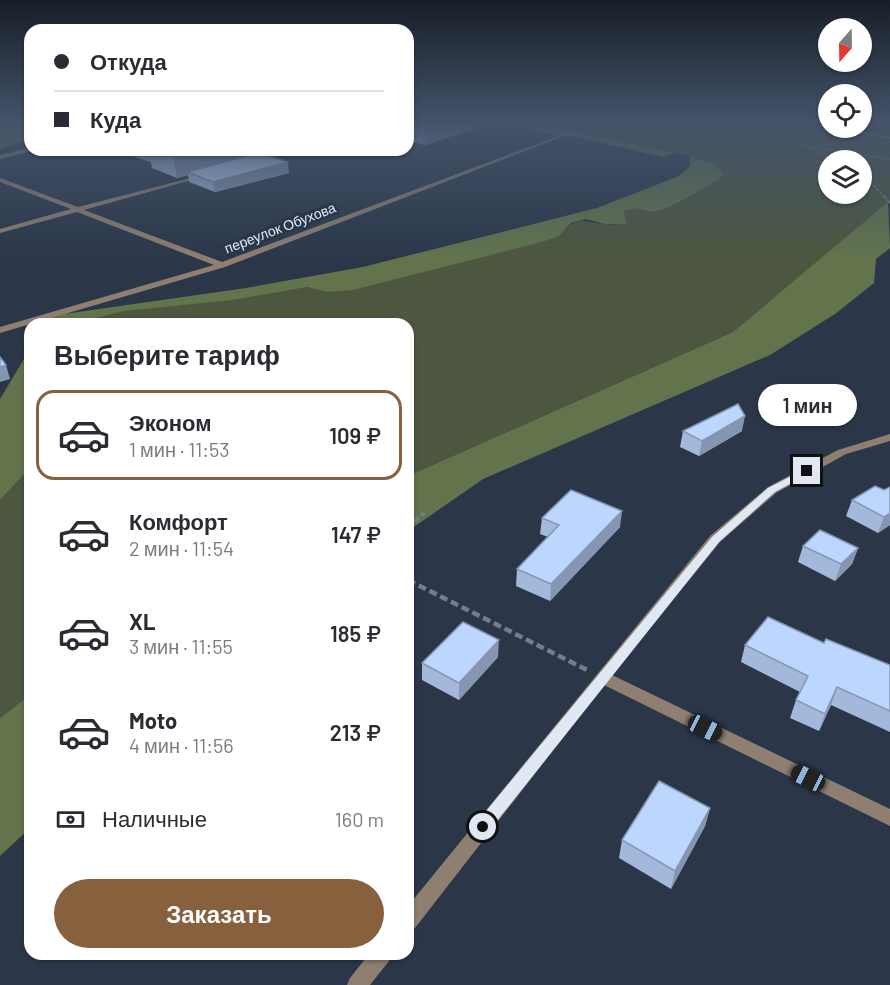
<!DOCTYPE html>
<html lang="ru">
<head>
<meta charset="utf-8">
<style>
  body { margin:0; font-family:Barlow,sans-serif; background:#f2f2f3; color:#2b2b33; height:100vh; display:flex; flex-direction:column; font-size:22px; white-space:nowrap }
  * { box-sizing:border-box; margin:0 }
  p { font-size:20px; color:#7c7c81 }
  .icon { flex:none; width:33px; height:33px; fill:none; stroke:currentColor; stroke-width:2; stroke-linecap:round; stroke-linejoin:round }
  .map { position:relative; flex:1; overflow:hidden }
  .panel { position:absolute; left:24px; top:318px; width:390px; height:642px; display:flex; flex-direction:column; background:#fff; border-radius:18px; box-shadow:0 2px 4px #0004 }
  .panel>* { flex:none }
  .guide { position:absolute; left:24px; top:24px; width:390px; height:132px; border-radius:18px; box-shadow:0 2px 4px #0004; display:grid; align-content:center; height:132px; padding:0 30px; background:#fff }
  .needle { width:39px; rotate:200deg }
  .controls { position:absolute; left:818px; top:18px; display:grid; gap:12px }
  .controls a { display:grid; place-items:center; width:54px; height:54px; border-radius:50%; background:#fff; box-shadow:0 2px 4px #0004; font-size:30px }
  .end { position:absolute; width:27px; height:27px; margin:-14px; border:8px solid #e0e8f4; background:#111; box-shadow:0 0 0 3px #111 }
  .from { border-radius:50% }
  .bubble { position:absolute; height:42px; border-radius:21px; background:#fff; box-shadow:0 2px 4px #0004; font-size:20px; font-weight:600; line-height:42px; text-align:center }
  .car { position:absolute; width:18px; height:36px; margin:-18px -9px; border-radius:8px; box-shadow:0 0 4px 2px #0007; background:linear-gradient(#222 24%,#8ab4d8 0 40%,#222 0 76%,#8ab4d8 0 86%,#222 0) }
  .guide b { display:flex; align-items:center; gap:21px; height:57px; font-size:22px }
  .guide b+b { border-top:2px solid #e1e1e2 }
  .guide i { width:15px; height:15px; background:#2b2b33 }
  ul { padding:0; list-style:none }
  li { display:flex; align-items:center; gap:18px; height:90px; margin:0 12px 9px; padding:0 18px; border:3px solid transparent; border-radius:18px }
  li div { flex:1 }
  li b { display:block; font-size:22px }
  li em { font-style:normal; font-weight:600 }
  li.selected { border-color:#87603d }
  li>.icon { width:54px; height:54px; stroke-width:1.5 }
  h2 { padding:0 30px; font-size:27px; line-height:72px }
  .pay { display:flex; align-items:center; gap:15px; height:66px; padding:0 30px; font-size:22px }
  .pay p { margin-inline-start:auto }
  .cta { display:flex; gap:12px; margin-top:auto; padding:12px 30px }
  .cta a { flex:1; height:69px; border-radius:36px; background:#87603d; color:#fff; font-size:24px; font-weight:600; line-height:69px; text-align:center }
  .map>svg:first-child { display:block }
</style>
</head>
<body>
<div class="map">
<svg width="890" height="985" viewBox="0 0 890 985">
  <rect width="100%" height="100%" fill="#2b3749"/>
  <g fill="#4d573f" fill-rule="evenodd">
    <path d="M532,122H828V128H861V122H890V202L733,332L408,476V324L72,323L124,311L307,287L327,292L559,236C579,214 580,222 606,224C612,225 619,224 625,224L624,211C639,205 642,212 655,211C674,209 703,188 720,179L723,174L714,164L690,156ZM828,160H861V194H828Z"/>
    <polygon points="30,468 30,695 0,718 0,500"/>
  </g>
  <g fill="#63744c">
    <polygon points="0,122 30,122 30,139 0,149"/>
    <polygon points="508,122 532,122 674,153 663,157"/>
    <path d="M690,156L714,164L723,174L720,179C703,188 674,208 656,211C643,213 639,205 624,211L626,224H605L586,219L571,223L559,236L545,241L353,290L327,292L307,287L232,300L124,311L73,324H45L50,316L246,288L363,267L597,208L679,176L690,166Z"/>
    <polygon points="888,202 890,248 876,259 874,283 835,314 770,355 483,479 408,531 408,476 733,332"/>
    <polygon points="30,349 30,468 0,500 0,399"/>
    <polygon points="30,695 30,828 0,856 0,718"/>
  </g>
  <g fill="none" stroke-linecap="round" stroke-linejoin="round">
    <g stroke="#737e8d" stroke-width="1.5" stroke-dasharray="3 1.5" stroke-linecap="butt">
      <polyline points="720,122 804,146 890,159"/>
      <polyline points="811,149 841,160"/>
      <polyline points="861,172 885,198"/>
    </g>
    <polyline stroke="#737e8d" stroke-width="2" stroke-dasharray="4 1.5" stroke-linecap="butt" points="884,196 890,203"/>
    <polyline stroke="#737e8d" stroke-width="4" stroke-dasharray="6 3" stroke-linecap="butt" points="408,528 424,513"/>
    <polyline stroke="#737e8d" stroke-width="4.5" stroke-dasharray="8 4" stroke-linecap="butt" points="408,580 587,670"/>
    <g fill="#8e7f71" fill-rule="evenodd">
      <polygon points="806,122 828,125 828,127 808,123"/>
      <polygon points="834,128 841,128 890,137 890,139"/>
    </g>
    <g fill="#8e7f71" fill-rule="evenodd">
      <polygon points="497,122 508,122 567,135 225,267 0,333 0,327 214,265 77,212 0,233 0,229 71,209 0,182 0,178 78,207 206,174 206,176 84,210 222,262 558,136"/>
      <polygon points="30,148 32,151 0,159 0,155"/>
      <polygon points="286,150 295,150 256,162 253,160"/>
      <polygon points="890,434 890,441 846,454 776,493 720,542 612,675 890,809 890,826 604,685 415,928 408,931 408,906 710,536 768,487 838,450"/>
      <polygon points="369,954 392,954 389,961 370,985 347,985 350,978"/>
    </g>
  </g>
  <g fill="#a3b8da">
    <polygon points="408,122 478,122 477,128 425,145 408,141"/>
    <polygon points="113,150 246,150 247,156 289,173 215,192 189,182 188,175 177,178 152,168 151,162"/>
    <polygon points="683,431 742,431 699,456 680,447"/>
    <polygon points="890,487 890,525 878,533 846,516 852,500 884,490"/>
    <polygon points="542,518 620,527 550,601 516,586 517,569 548,537 540,534"/>
    <polygon points="803,546 858,548 852,564 835,581 798,562"/>
    <polygon points="824,643 890,665 890,732 831,705 819,731 790,718 796,700 800,692 741,662 745,645"/>
    <polygon points="498,657 459,700 422,680 422,663"/>
    <polygon points="710,808 705,826 671,889 619,858 622,840"/>
  </g>
  <g fill="#8496b2">
    <polygon points="424,122 478,122 477,128 425,145"/>
    <polygon points="181,150 246,150 247,158 187,172 188,175 177,178 172,152"/>
    <polygon points="288,162 289,173 215,192 213,182"/>
    <polygon points="6,365 10,379 0,382 0,367"/>
    <polygon points="745,416 742,431 699,456 702,441"/>
    <polygon points="622,511 620,527 550,601 551,584"/>
    <polygon points="890,513 890,525 878,533 884,517"/>
    <polygon points="858,548 852,564 835,581 841,564"/>
    <polygon points="499,640 498,657 459,700 459,683"/>
    <polygon points="837,687 831,705 819,731 825,714"/>
    <polygon points="710,808 705,826 671,889 675,871"/>
  </g>
  <g fill="#bdd6fe" stroke="#8496b2" stroke-width="1.5">
    <polygon points="166,150 181,150 172,152"/>
    <polygon points="258,153 288,162 213,182 187,172"/>
    <polygon points="0,357 6,365 0,367"/>
    <polygon points="738,404 745,416 702,441 683,431"/>
    <polygon points="875,486 884,490 890,487 890,513 884,517 852,500"/>
    <polygon points="571,490 622,511 551,584 517,569 559,525 542,518"/>
    <polygon points="820,530 858,548 841,564 803,546"/>
    <polygon points="768,617 824,643 826,639 890,665 890,711 837,687 825,714 796,700 808,676 745,645"/>
    <polygon points="463,622 499,640 459,683 422,663"/>
    <polygon points="659,781 710,808 675,871 622,840"/>
  </g>
  <linearGradient id="sky" x2="0" y2="1"><stop stop-color="#181e28"/><stop offset="0.47" stop-color="#44536a"/><stop offset="1" stop-color="#44536a" stop-opacity="0"/></linearGradient>
  <rect width="890" height="260" fill="url(#sky)"/>
  <polygon fill="#e0e8f4" points="807,468 811,471 810,473 775,492 719,542 488,832 483,834 477,832 475,827 477,822 712,537 768,488"/>
  <g text-anchor="middle" stroke-width="6" stroke-linejoin="round" paint-order="stroke">
    <g font-size="14" fill="#e0e8f4" stroke="#2b3749">
      <text transform="translate(280 228) rotate(-21)" y="5">переулок Обухова</text>
    </g>
  </g>
</svg>
<div class="controls">
<a><svg class="needle" viewBox="-14 -14 28 28"><path d="M0-13l5 13h-10z" fill="#e53935"/><path d="M0 13l5-13h-10z" fill="#7c7c81"/></svg></a>
<a><svg class="icon" aria-label="locate" viewBox="0 0 24 24"><circle cx="12" cy="12" r="6"/><path d="M12 2v4M12 18v4M2 12h4M18 12h4"/></svg></a>
<a><svg class="icon" aria-label="layers" viewBox="0 0 24 24"><path d="M12 4l9 5-9 5-9-5zM3 14l9 5 9-5"/></svg></a>
</div>
<i class="end from" style="left:483px;top:827px"></i>
<i class="end" style="left:807px;top:471px"></i>
<div class="bubble" style="left:758px;top:384px;width:99px">1 мин</div>
<i class="car" style="left:705px;top:728px;rotate:116deg"></i>
<i class="car" style="left:808px;top:778px;rotate:296deg"></i>
<div class="guide">
<b><i class="from"></i>Откуда</b>
<b><i></i>Куда</b>
</div>
<section class="panel">
<h2>Выберите тариф</h2>
<ul>
<li class="selected"><svg class="icon" aria-label="car" viewBox="0 0 24 24"><path d="M5 17H2v-5l4-1 3-4h7l3 4 3 1v5h-3M9 17h6M6 11h13"/><circle cx="7" cy="17" r="2"/><circle cx="17" cy="17" r="2"/></svg><div><b>Эконом</b><p>1 мин · 11:53</p></div><em>109 ₽</em></li>
<li><svg class="icon" aria-label="car" viewBox="0 0 24 24"><path d="M5 17H2v-5l4-1 3-4h7l3 4 3 1v5h-3M9 17h6M6 11h13"/><circle cx="7" cy="17" r="2"/><circle cx="17" cy="17" r="2"/></svg><div><b>Комфорт</b><p>2 мин · 11:54</p></div><em>147 ₽</em></li>
<li><svg class="icon" aria-label="car" viewBox="0 0 24 24"><path d="M5 17H2v-5l4-1 3-4h7l3 4 3 1v5h-3M9 17h6M6 11h13"/><circle cx="7" cy="17" r="2"/><circle cx="17" cy="17" r="2"/></svg><div><b>XL</b><p>3 мин · 11:55</p></div><em>185 ₽</em></li>
<li><svg class="icon" aria-label="car" viewBox="0 0 24 24"><path d="M5 17H2v-5l4-1 3-4h7l3 4 3 1v5h-3M9 17h6M6 11h13"/><circle cx="7" cy="17" r="2"/><circle cx="17" cy="17" r="2"/></svg><div><b>Moto</b><p>4 мин · 11:56</p></div><em>213 ₽</em></li>
</ul>
<div class="pay"><svg class="icon" aria-label="cash" viewBox="0 0 24 24"><path d="M3 7h18v10H3z"/><circle cx="12" cy="12" r="2"/></svg>Наличные<p>160 m</p></div>
<div class="cta"><a>Заказать</a></div>
</section>
</div>
</body>
</html>
